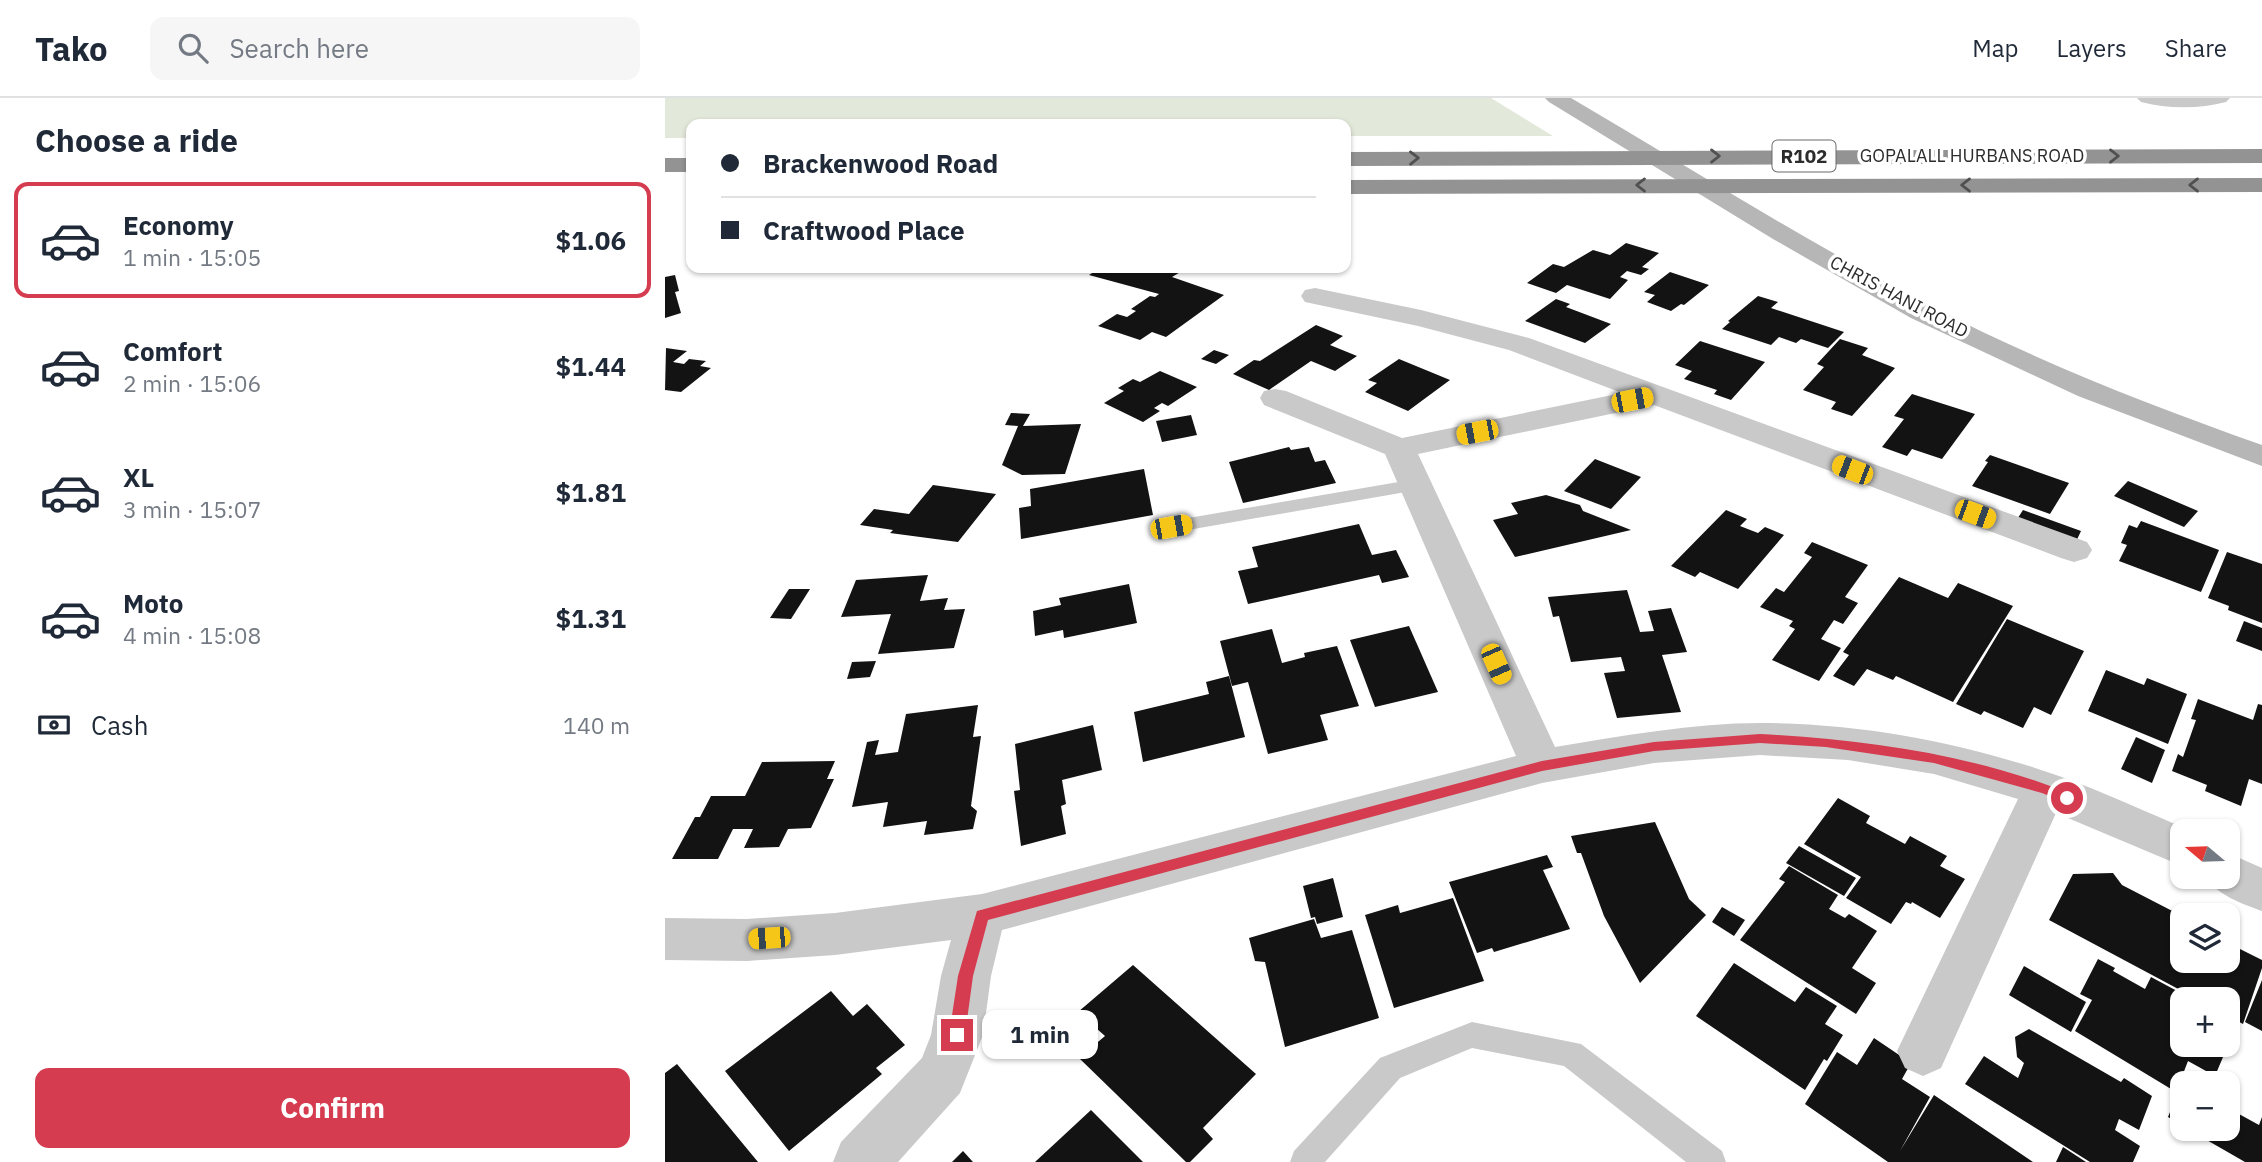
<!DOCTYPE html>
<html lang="en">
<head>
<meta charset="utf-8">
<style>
  body { margin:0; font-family:"IBM Plex Sans",sans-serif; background:#f6f6f7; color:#1f2937; height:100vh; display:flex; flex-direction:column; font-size:26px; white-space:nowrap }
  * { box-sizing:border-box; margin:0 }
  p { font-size:23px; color:#747a83 }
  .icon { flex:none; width:38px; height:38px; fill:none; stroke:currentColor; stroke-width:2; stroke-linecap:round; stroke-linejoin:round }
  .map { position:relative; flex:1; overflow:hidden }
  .side { display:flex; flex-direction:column; background:#fff; width:665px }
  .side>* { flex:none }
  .hud { position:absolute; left:21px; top:21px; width:665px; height:154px; border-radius:14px; box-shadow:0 2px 5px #0004; display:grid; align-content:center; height:154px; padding:0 35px; background:#fff }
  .needle { width:46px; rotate:289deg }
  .buttons { position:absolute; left:1505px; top:721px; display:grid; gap:14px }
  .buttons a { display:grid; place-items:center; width:70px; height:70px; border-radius:14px; background:#fff; box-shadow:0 2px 5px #0004; font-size:35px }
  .end { position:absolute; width:32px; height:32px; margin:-16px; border:9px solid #d53c4f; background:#fff; box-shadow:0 0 0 4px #fff }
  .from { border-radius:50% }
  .bubble { position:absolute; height:49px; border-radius:14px; background:#fff; box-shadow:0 2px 5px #0004; font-size:23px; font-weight:800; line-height:49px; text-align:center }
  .car { position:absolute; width:21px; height:42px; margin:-21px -10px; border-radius:9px; box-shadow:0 0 5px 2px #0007; background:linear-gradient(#f5c518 24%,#345 0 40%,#f5c518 0 76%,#345 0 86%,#f5c518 0) }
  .hud b { display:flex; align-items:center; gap:24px; height:66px; font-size:26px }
  .hud b+b { border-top:2px solid #e0e1e3 }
  .hud i { width:18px; height:18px; background:#1f2937 }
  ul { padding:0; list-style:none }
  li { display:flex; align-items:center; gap:21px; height:116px; margin:0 14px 10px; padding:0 21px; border:4px solid transparent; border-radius:14px }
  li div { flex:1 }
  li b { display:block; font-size:26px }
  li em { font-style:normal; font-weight:800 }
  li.selected { border-color:#d53c4f }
  li>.icon { width:63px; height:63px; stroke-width:1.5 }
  h2 { padding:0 35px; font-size:32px; line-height:84px }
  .pay { display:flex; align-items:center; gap:18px; height:77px; padding:0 35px; font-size:26px }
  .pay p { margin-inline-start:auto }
  .button { display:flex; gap:14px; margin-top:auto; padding:14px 35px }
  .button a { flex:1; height:80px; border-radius:14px; background:#d53c4f; color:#fff; font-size:28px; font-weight:800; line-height:80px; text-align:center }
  header { display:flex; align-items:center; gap:42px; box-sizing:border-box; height:98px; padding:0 35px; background:#fff; border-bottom:2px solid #e0e1e3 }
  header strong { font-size:33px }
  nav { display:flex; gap:38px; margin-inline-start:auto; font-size:24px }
  .search { width:490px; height:63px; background:#f6f6f7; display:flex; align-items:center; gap:18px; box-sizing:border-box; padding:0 24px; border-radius:14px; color:#747a83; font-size:26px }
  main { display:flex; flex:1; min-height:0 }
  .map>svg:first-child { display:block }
</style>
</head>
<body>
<header>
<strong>Tako</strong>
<div class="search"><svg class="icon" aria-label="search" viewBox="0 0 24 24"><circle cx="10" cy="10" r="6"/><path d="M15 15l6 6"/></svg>Search here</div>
<nav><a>Map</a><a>Layers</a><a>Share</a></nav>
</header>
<main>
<section class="side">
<h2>Choose a ride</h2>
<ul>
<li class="selected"><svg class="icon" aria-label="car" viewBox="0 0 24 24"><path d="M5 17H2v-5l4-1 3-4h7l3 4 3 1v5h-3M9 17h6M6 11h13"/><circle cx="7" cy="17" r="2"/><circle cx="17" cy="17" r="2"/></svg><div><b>Economy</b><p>1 min · 15:05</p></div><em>$1.06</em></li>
<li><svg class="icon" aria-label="car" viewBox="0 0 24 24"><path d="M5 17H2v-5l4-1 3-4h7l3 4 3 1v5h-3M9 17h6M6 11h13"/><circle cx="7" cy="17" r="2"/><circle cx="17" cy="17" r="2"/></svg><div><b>Comfort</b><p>2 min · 15:06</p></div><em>$1.44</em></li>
<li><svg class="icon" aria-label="car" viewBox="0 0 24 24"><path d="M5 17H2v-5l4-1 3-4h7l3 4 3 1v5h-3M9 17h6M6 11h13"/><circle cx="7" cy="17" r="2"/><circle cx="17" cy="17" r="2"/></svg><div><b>XL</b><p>3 min · 15:07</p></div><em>$1.81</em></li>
<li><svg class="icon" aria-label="car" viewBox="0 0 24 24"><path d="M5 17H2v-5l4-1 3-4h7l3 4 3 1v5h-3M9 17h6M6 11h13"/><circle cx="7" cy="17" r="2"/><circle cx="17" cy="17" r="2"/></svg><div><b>Moto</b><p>4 min · 15:08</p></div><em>$1.31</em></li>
</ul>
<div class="pay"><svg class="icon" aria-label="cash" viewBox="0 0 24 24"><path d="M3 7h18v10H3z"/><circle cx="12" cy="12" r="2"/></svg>Cash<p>140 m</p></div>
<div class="button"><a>Confirm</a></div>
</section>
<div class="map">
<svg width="1597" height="1064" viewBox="0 0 1597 1064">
  <rect width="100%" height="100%" fill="#fff"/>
  <polygon fill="#e3e9da" points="0,0 826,0 888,38 681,38 681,26 26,26 26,40 0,40"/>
  <g fill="#131313">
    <polygon points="961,145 994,155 977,169 984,171 976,177 962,173 955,179 963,182 945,201 902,187 891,195 862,185 888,166 899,169 928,152 945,157"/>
    <polygon points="435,170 510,170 517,173 507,179 559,197 501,239 487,234 475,242 433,228 452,216 462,219 471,213 466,211 485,198 490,199 494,196 424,177"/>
    <polygon points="1005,174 1044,187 1019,207 1016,206 1006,213 982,204 990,197 979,194"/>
    <polygon points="10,177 14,193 10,194 16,215 0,220 0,179"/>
    <polygon points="1093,198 1113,204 1106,210 1179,234 1163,250 1136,241 1131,245 1114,239 1106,247 1057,231 1065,224 1063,223"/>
    <polygon points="891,201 905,206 901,209 946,226 920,245 860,223"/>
    <polygon points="651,227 678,238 665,247 692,258 670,273 646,263 604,292 568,276 589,262 595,263"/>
    <polygon points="1175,241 1203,250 1197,257 1230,270 1187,318 1166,311 1171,304 1138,292 1159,269 1152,266"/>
    <polygon points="1035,243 1100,264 1066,302 1049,296 1052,292 1019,281 1027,273 1010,267"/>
    <polygon points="1,250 22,253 8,264 19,266 24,261 41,263 35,268 46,270 16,294 0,292"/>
    <polygon points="549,252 564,257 551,266 536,261"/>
    <polygon points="734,261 785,282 743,313 700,294 712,285 703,282"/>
    <polygon points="495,273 532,289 503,308 497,305 489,310 495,313 478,324 439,305 459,293 453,290 468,281 475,284"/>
    <polygon points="1247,296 1310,316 1277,361 1247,351 1242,358 1217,349 1239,321 1229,318"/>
    <polygon points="346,315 365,316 358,328 416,326 400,376 357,377 337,367 353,328 340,327"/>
    <polygon points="526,317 532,337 497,344 491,323"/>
    <polygon points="624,349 626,352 644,349 650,364 660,362 671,385 578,405 564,364"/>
    <polygon points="1325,357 1404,385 1385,416 1307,388 1323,364 1320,363"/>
    <polygon points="930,361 976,379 946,411 899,393"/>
    <polygon points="479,371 488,417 356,441 354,410 366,408 365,391"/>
    <polygon points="1463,383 1533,413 1519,429 1449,398"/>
    <polygon points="268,387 331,396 293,444 225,435 228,432 195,427 209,411 244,416"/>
    <polygon points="881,397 915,407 918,413 966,432 850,459 828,422 853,416 846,405"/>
    <polygon points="1061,412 1082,421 1075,428 1093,435 1100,429 1119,437 1073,491 1035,474 1030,479 1006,468"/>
    <polygon points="1358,412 1416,433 1409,448 1349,426"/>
    <polygon points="1476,423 1554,452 1536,494 1454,463 1462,447 1456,445 1464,427 1472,430"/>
    <polygon points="694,426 707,457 731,452 744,479 717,485 714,477 583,506 573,473 593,469 587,449"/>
    <polygon points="1147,444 1203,467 1180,499 1193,505 1178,526 1169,522 1156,541 1176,550 1154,583 1107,562 1130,531 1124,528 1128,523 1095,509 1111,490 1119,494 1147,459 1139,455"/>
    <polygon points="1562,454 1597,466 1597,525 1563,512 1564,508 1543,500"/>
    <polygon points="263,477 255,503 283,500 279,512 300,511 289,550 213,556 226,516 176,519 191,482"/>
    <polygon points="1234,479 1283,500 1293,485 1348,508 1288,604 1231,578 1228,582 1202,571 1189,588 1168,578 1184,557 1178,554"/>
    <polygon points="464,486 472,525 399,540 398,532 370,538 368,513 396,507 394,500"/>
    <polygon points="124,491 145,491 126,521 105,520"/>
    <polygon points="962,492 975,534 989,533 983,513 1006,510 1022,554 997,557 1016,614 952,620 939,575 960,573 956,559 906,564 894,518 888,519 883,499"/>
    <polygon points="1342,521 1419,553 1386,617 1369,609 1358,630 1319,613 1316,617 1291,606"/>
    <polygon points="1579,523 1597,530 1597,553 1571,543"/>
    <polygon points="744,528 773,594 710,609 685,542"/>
    <polygon points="607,531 617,565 640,559 639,555 672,548 694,608 655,617 663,642 603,656 583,584 567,588 555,543"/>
    <polygon points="211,563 205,579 182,581 187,564"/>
    <polygon points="1441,572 1479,587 1482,580 1522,596 1503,646 1423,613"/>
    <polygon points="564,578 580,639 478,664 469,614 544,596 541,584"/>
    <polygon points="1533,601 1588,622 1593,606 1597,607 1597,686 1584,681 1576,708 1540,693 1542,687 1507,673 1513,656 1518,659 1531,622 1526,621"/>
    <polygon points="313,607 308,639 316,638 306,708 312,713 308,731 259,737 262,723 218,729 223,704 187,709 202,644 214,642 210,657 233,654 241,616"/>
    <polygon points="428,627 437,672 397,682 401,706 396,708 401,736 356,748 349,693 355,692 350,646"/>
    <polygon points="1471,639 1500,652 1487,685 1456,671"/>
    <polygon points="170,663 162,681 169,681 146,730 123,731 114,749 79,750 88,731 68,731 53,761 7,761 30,719 35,719 46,698 80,698 97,664"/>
    <polygon points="1173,700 1205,718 1201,725 1240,746 1245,738 1282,758 1275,768 1300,781 1275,820 1247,804 1246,806 1241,804 1226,826 1181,800 1196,779 1139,746"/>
    <polygon points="990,724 1024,801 1041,817 975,885 939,818 916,755 912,755 906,738"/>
    <polygon points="1134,748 1191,780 1179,798 1121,765"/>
    <polygon points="882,757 888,769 878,772 905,831 829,854 827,850 812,855 784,784"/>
    <polygon points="1124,768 1173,797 1164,811 1180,820 1184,816 1212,833 1187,870 1211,885 1191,916 1075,842 1120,784 1114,781"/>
    <polygon points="1448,775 1457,787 1517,818 1517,863 1563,863 1563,841 1572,846 1571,849 1597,862 1597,870 1578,926 1563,918 1563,901 1532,901 1384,822 1408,776"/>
    <polygon points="668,780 678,819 652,826 650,819 646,820 638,788"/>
    <polygon points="788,800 819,883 729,910 700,817 733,807 735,815"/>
    <polygon points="1057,809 1080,822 1069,838 1047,824"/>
    <polygon points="649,821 656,840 687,832 714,920 620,949 600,864 590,863 584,840"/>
    <polygon points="1433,861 1450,870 1448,873 1480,891 1486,879 1527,901 1517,901 1517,947 1563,947 1563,921 1572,926 1550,978 1523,963 1511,994 1410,933 1427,902 1415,896"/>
    <polygon points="1069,865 1130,904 1141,889 1172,908 1160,926 1178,937 1162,963 1159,961 1140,992 1031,918"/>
    <polygon points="468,867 591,976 538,1030 548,1041 525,1064 521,1064 414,960 440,938 413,914"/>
    <polygon points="1359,868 1421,904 1406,934 1344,897"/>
    <polygon points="1597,882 1597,933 1580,924"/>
    <polygon points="166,893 188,918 202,906 240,947 211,970 217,976 124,1053 60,973"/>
    <polygon points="1364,931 1456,984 1459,980 1487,998 1474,1032 1454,1021 1450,1032 1475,1048 1468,1064 1425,1064 1300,986 1319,958 1353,980 1359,965 1352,959 1350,939"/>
    <polygon points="1209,940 1246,965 1237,981 1265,999 1235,1053 1269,997 1368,1064 1223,1064 1140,1006 1172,954 1192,967"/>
    <polygon points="12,966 93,1064 0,1064 0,975"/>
    <polygon points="1510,1002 1517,1006 1517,1027 1503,1019"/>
    <polygon points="1563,1010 1594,1027 1597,1019 1597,1064 1580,1064 1540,1041 1544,1031 1563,1031"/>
    <polygon points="426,1012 478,1064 370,1064"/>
    <polygon points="1398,1049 1421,1064 1391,1064"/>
    <polygon points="298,1053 308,1064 287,1064"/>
  </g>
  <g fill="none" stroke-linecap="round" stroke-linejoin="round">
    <g fill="#c9c9c9" fill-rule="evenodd">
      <polygon points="751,381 760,387 758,391 506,435 499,433 496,429 499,425 506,423"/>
      <polygon points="807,924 916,946 1057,1053 1061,1064 1021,1064 899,968 807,950 735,980 660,1064 625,1064 629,1053 715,960"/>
    </g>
    <g fill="#c9c9c9" fill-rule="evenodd">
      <path d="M1472,0H1565L1561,4C1535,11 1502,11 1476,4Z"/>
      <path d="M650,190L756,212L864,240L1422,444L1427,452L1422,460L1409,464L1396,460L989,307L753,356L890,649C958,638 1027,625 1096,625C1196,625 1300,645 1394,678C1439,694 1483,715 1527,733H1517V768L1391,715L1276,970L1258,978L1240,970L1232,953L1353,701L1269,676L1183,662L1095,657L989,665L877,685L337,832L326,878L318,937L295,995L233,1064H168L176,1044L257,960L266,937L276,878L286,842L170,857L82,863L0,862V820L82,821L170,815L317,796L851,658L720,356L599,307L595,300L599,293L610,291L621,293L737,340L957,295L844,252L753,228L640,204L636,198L640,192Z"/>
      <path d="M1563,755L1597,770V813C1578,806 1551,797 1542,779H1563Z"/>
    </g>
    <path fill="#b6b6b6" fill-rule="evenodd" d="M880,0H906C1025,70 1142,144 1264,207C1371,263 1484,307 1597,347V368L1413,298L1246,220L1108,141L884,4Z"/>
    <g fill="#939393" fill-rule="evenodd">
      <polygon points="1597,51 1597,65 681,68 681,54"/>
      <rect x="0" y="60" width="26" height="14"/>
      <polygon points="1597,80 1597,94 681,96 681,82"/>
    </g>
  </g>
  <defs><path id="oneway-chevron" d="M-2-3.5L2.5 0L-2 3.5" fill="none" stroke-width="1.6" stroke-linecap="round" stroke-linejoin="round" transform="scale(1.75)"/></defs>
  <g stroke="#505050">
    <use href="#oneway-chevron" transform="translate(1050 58)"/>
    <use href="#oneway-chevron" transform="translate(1449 58)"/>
    <use href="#oneway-chevron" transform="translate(749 60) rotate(-1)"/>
    <use href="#oneway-chevron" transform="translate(976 87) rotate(180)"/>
    <use href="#oneway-chevron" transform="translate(1301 87) rotate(-180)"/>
    <use href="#oneway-chevron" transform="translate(1529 87) rotate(180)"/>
  </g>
  <path fill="#d53c4f" d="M1095,636C1200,642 1308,656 1406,696L1408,700L1402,705L1377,695L1269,665L1161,649L1095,645L989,653L877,673L323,822L308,878L300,937L297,942L292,944L287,942L284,937L293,878L312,813L877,663L989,644Z"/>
  <g text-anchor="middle" stroke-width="7" stroke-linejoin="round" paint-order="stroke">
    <g font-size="18" fill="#2c2c2c" stroke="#fff">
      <text x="1307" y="64">GOPALALL HURBANS ROAD</text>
      <text transform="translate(1234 199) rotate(28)" y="6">CHRIS HANI ROAD</text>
    </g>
    <rect fill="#fff" stroke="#6b6b6b" stroke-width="2" x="1107.5" y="42.5" width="63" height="31" rx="5"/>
    <g font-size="19" font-weight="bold" fill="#2c2c2c">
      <text x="1139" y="65">R102</text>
    </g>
  </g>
</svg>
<div class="buttons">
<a><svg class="needle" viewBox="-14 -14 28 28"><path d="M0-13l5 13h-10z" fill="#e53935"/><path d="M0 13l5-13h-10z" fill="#747a83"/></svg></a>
<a><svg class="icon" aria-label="layers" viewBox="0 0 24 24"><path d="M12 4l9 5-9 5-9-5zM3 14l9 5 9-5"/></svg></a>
<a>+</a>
<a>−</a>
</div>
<i class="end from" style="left:1402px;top:700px"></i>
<i class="end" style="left:292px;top:937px"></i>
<div class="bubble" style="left:317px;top:912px;width:116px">1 min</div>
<i class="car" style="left:967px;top:302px;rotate:79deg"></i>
<i class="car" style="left:812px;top:334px;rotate:259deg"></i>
<i class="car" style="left:1187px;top:372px;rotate:291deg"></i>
<i class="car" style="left:1310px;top:416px;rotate:110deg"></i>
<i class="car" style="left:506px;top:429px;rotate:80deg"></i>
<i class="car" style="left:831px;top:566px;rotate:156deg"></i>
<i class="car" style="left:104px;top:840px;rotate:266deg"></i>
<div class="hud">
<b><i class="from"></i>Brackenwood Road</b>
<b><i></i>Craftwood Place</b>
</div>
</div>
</main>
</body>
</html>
